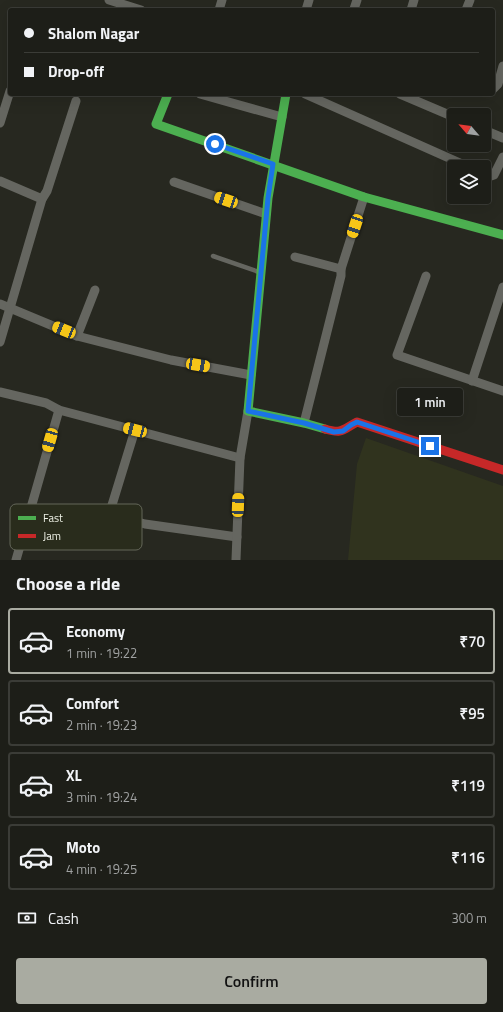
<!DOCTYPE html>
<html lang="en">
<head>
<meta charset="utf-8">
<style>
  body { margin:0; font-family:"Titillium Web",sans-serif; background:#252721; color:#f1f3f6; height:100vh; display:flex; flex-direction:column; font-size:15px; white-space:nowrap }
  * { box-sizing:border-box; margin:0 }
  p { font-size:13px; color:#a0a2a2 }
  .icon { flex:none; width:22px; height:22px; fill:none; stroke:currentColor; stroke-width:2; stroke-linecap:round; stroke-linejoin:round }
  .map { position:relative; height:560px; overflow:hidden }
  .sheet { display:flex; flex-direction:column; background:#1d1e18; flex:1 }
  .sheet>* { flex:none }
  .banner { position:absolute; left:8px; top:8px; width:487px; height:88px; border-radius:4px; box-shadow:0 4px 16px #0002,0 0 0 1px #3b3c37; display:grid; align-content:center; height:88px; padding:0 16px; background:#1d1e18 }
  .needle { width:26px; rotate:298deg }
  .tools { position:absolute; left:447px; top:108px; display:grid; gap:8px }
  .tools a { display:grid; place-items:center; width:44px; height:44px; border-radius:4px; background:#1d1e18; box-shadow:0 4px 16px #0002,0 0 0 1px #3b3c37; font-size:20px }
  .end { position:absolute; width:18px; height:18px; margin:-9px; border:5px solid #1a73e8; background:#fff; box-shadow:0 0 0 2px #fff }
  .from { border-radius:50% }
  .bubble { position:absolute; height:28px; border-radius:4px; background:#1d1e18; box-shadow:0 4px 16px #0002,0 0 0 1px #3b3c37; font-size:13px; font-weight:600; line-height:28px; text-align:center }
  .car { position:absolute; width:12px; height:24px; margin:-12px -6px; border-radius:5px; box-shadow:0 0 3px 1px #0007; background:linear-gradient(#f5c518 24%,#345 0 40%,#f5c518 0 76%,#345 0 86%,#f5c518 0) }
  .banner b { display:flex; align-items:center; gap:14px; height:38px; font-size:15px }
  .banner b+b { border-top:1px solid #3b3c37 }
  .banner i { width:10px; height:10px; background:#f1f3f6 }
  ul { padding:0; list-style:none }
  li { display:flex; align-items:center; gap:12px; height:66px; margin:0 8px 6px; padding:0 8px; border:2px solid #3b3c37; border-radius:4px }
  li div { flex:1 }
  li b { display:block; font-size:15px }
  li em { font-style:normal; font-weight:600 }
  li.active { border-color:#a9aba1 }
  li>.icon { width:36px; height:36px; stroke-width:1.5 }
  h2 { padding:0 16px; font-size:18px; line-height:48px }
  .pay { display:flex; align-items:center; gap:10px; height:44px; padding:0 16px; font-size:15px }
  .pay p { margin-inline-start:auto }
  .cta { display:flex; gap:8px; margin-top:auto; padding:8px 16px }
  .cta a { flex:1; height:46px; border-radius:4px; background:#a9aba1; color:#111; font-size:16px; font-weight:600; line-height:46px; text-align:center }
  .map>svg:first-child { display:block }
</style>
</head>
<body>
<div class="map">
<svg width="503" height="560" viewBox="0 0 503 560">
  <rect width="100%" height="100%" fill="#272820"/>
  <polygon fill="#30331e" points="366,438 503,486 503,560 348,560 357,464"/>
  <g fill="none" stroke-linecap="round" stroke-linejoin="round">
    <polyline stroke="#656660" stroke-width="4.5" points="213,256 259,272"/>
    <g stroke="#656660" stroke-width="9">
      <polyline points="109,0 141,10"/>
      <polyline points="354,9 357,0"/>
      <polyline points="219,10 222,0"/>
      <polyline points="306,10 309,0"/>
      <polyline points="411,10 414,0"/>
      <polyline points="466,10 470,0"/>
      <polyline points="493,89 498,84 503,66"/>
      <polyline points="200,94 282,117"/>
      <polyline points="305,94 469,167"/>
      <polyline points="400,94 454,117"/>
      <polyline points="0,123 10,91"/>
      <polyline points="484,130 503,138"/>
      <polyline points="484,174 491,176 494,175 503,157"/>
      <polyline points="0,181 42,199"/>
      <polyline points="174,182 266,214"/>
      <polyline points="295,257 341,269"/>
      <polyline points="426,276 397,355 503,391"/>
      <polyline points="0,304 77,336 171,360 251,375"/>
      <polyline points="77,336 95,290"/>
      <polyline points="0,342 42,199 47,191 76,101"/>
      <polyline points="472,381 503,287"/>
      <polyline points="0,392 46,403 59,410 240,458"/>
      <polyline points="304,423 341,276 341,269 364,197"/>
      <polyline points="135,430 112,505 113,513 120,517 145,524 237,537"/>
      <polyline points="16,560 59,410"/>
      <polyline points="236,560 240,458 248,411"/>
    </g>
    <g stroke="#4caf50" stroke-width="9">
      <polyline points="168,94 156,124 364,197 503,235"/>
      <polyline points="286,94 268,198 248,411 304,423 325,429"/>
    </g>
    <path stroke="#c62828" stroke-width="9" d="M325,429C343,434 342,430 357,422L503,470"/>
  </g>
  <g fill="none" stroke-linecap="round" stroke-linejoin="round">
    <polyline stroke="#1a73e8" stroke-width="5" points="215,144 273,164 268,198 248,411 304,423 334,432 343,431 351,425 357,422 430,446"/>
  </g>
  <rect x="10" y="504" width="132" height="46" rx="6" fill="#292c1c" stroke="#646759" stroke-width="1"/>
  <rect x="18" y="516" width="18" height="4" fill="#4caf50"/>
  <rect x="18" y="534" width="18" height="4" fill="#c62828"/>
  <g font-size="11" fill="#eff2e7">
    <text x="43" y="522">Fast</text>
    <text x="43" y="540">Jam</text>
  </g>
</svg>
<div class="tools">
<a><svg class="needle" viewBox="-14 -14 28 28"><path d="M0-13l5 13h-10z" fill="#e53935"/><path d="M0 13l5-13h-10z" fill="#a0a2a2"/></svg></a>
<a><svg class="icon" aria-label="layers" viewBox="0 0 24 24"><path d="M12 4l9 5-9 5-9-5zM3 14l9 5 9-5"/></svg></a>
</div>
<i class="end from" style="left:215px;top:144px"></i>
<i class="end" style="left:430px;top:446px"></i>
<div class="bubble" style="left:397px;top:388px;width:66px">1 min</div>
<i class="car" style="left:226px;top:200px;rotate:289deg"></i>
<i class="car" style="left:355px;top:226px;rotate:198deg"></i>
<i class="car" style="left:64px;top:330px;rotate:292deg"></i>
<i class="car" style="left:198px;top:365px;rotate:100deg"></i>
<i class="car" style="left:135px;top:430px;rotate:285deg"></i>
<i class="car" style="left:50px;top:440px;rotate:196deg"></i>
<i class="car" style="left:238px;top:505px;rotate:2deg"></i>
<div class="banner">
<b><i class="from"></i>Shalom Nagar</b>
<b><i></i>Drop-off</b>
</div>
</div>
<section class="sheet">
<h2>Choose a ride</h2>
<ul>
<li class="active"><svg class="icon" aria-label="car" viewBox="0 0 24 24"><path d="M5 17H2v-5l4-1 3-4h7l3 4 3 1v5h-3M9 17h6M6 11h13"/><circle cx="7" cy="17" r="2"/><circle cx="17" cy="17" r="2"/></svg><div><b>Economy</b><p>1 min · 19:22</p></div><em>₹70</em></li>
<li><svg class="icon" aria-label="car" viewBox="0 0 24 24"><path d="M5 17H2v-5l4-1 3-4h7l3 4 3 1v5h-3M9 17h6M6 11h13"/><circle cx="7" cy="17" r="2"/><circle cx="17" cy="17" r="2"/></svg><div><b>Comfort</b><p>2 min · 19:23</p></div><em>₹95</em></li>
<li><svg class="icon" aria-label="car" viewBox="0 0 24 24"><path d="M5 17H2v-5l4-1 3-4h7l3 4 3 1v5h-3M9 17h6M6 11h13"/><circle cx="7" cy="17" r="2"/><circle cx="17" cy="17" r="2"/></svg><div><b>XL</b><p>3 min · 19:24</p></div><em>₹119</em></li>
<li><svg class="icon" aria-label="car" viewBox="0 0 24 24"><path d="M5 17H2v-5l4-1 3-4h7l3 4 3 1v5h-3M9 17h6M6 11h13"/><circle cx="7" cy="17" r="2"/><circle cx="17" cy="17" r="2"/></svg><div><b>Moto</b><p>4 min · 19:25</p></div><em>₹116</em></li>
</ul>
<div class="pay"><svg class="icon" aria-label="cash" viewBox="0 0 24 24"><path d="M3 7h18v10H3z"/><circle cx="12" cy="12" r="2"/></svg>Cash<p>300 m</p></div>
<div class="cta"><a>Confirm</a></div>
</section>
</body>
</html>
